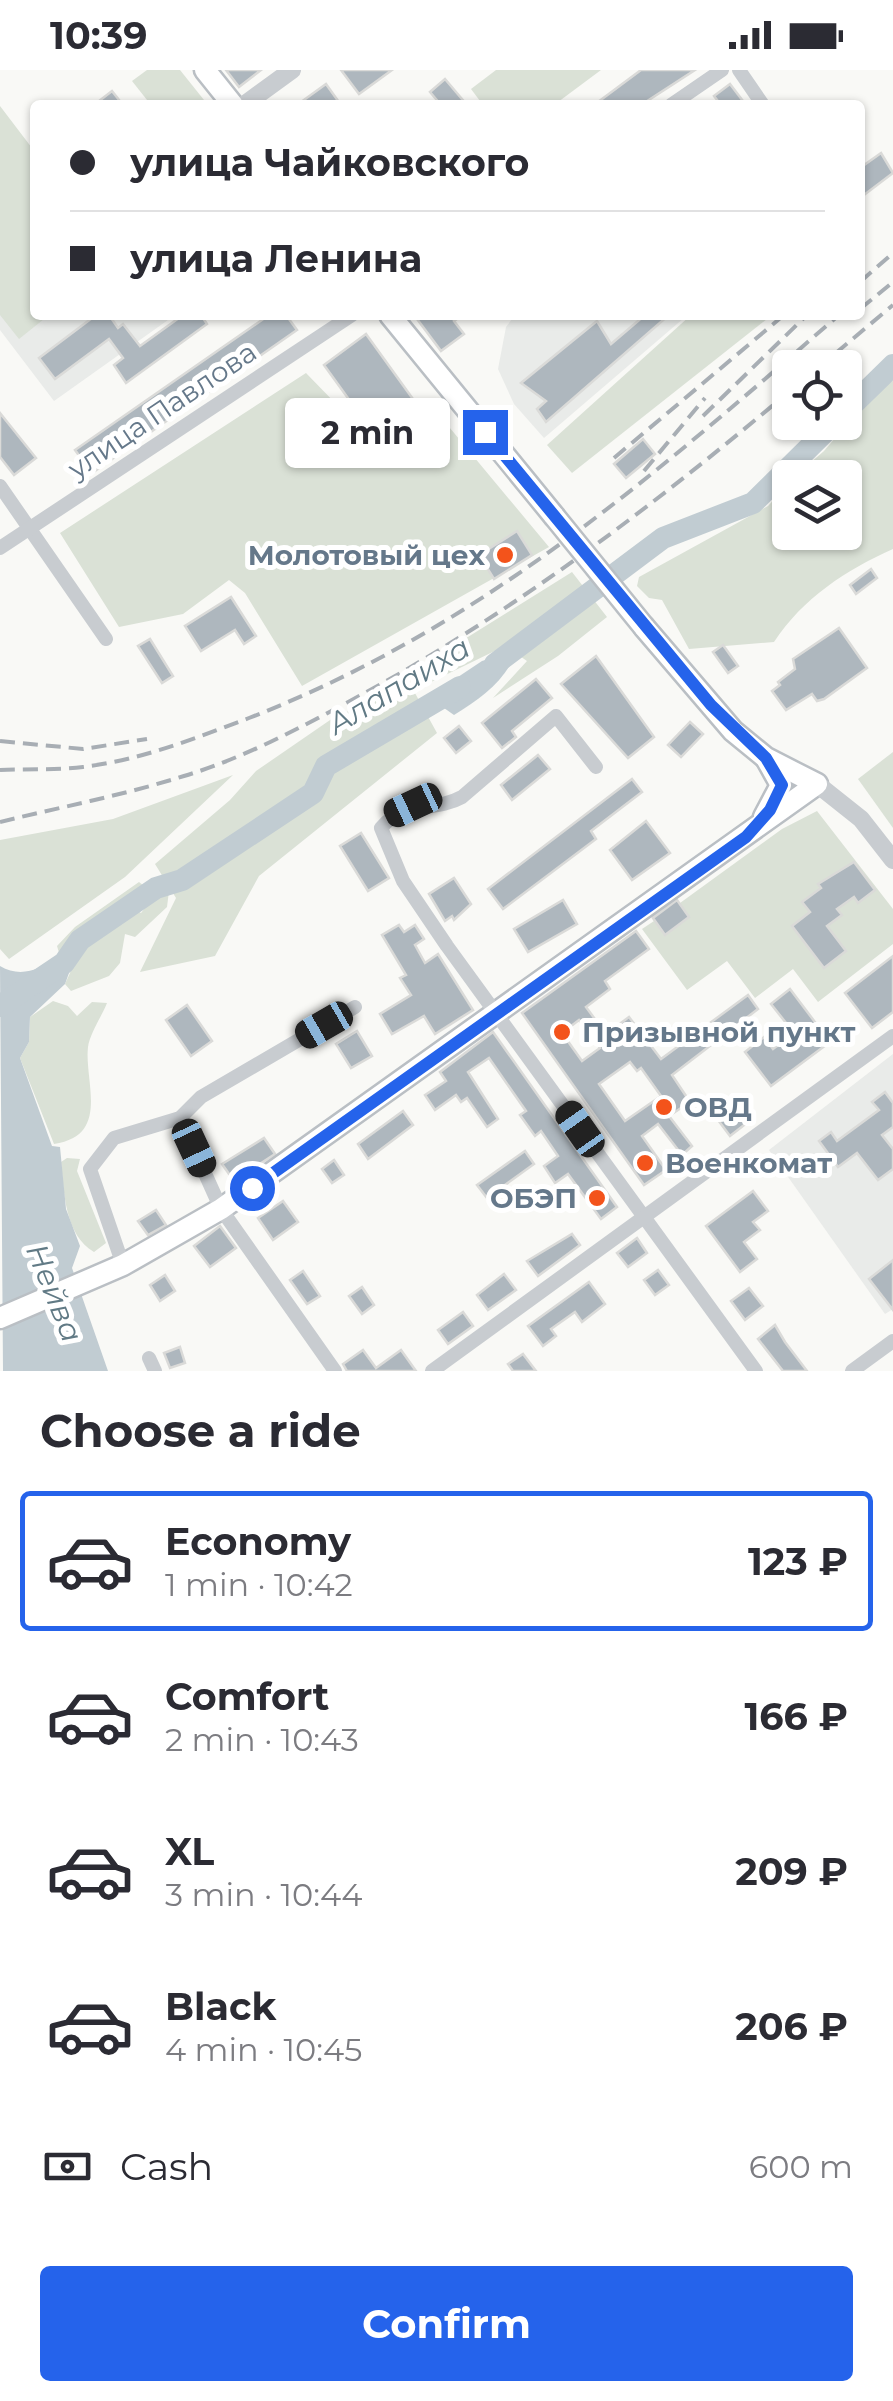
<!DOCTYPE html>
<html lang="en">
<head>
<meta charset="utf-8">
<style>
  body { margin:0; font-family:Montserrat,sans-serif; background:#f7f7f7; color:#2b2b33; height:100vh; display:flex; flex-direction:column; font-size:38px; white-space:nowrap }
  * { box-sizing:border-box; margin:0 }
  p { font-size:32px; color:#7c7c81 }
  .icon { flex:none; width:55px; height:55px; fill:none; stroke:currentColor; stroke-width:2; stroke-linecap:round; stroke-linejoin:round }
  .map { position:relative; height:1301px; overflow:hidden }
  .panel { display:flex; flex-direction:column; background:#fff; flex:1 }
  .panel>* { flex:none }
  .banner { position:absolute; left:30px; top:30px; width:835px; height:220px; border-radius:10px; box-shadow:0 2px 8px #0004; display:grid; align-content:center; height:220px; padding:0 40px; background:#fff }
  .buttons { position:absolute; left:772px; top:280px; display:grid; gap:20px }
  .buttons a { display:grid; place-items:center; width:90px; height:90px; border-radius:10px; background:#fff; box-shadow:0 2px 8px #0004; font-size:50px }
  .end { position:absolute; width:45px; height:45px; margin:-22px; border:12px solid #2563eb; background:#fff; box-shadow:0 0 0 5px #fff }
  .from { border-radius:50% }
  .bubble { position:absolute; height:70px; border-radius:10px; background:#fff; box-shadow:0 2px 8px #0004; font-size:32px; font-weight:700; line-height:70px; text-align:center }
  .car { position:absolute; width:30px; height:60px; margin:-30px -15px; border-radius:12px; box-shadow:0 0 8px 2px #0007; background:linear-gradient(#222 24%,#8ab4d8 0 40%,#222 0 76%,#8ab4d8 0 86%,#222 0) }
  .banner b { display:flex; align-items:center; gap:35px; height:95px; font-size:38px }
  .banner b+b { border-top:2px solid #e1e1e2 }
  .banner i { width:25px; height:25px; background:#2b2b33 }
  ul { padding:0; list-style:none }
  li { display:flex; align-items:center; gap:30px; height:140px; margin:0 20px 15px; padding:0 20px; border:5px solid transparent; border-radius:10px }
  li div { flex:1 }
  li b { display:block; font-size:38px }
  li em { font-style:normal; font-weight:700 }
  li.current { border-color:#2563eb }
  li>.icon { width:90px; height:90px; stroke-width:1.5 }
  h2 { padding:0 40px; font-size:45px; line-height:120px }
  .pay { display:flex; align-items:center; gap:25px; height:110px; padding:0 40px; font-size:38px }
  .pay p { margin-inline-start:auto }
  .primary-button { display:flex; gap:20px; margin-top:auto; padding:20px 40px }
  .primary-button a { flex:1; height:115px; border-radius:10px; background:#2563eb; color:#fff; font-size:40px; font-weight:700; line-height:115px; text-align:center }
  .status { display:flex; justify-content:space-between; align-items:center; height:70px; padding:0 50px; background:#fff; direction:ltr }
  .status svg { height:28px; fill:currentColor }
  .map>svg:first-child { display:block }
</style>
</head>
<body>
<div class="status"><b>10:39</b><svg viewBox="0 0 49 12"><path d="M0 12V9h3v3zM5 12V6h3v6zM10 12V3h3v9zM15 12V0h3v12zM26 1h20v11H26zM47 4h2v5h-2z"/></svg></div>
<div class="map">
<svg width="893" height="1301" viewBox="0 0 893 1301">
  <rect width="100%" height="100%" fill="#f9f9f6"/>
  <g fill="#e9ebe9">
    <polygon points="0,235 35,245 175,245 54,331 0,260"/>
    <polygon points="515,245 681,245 684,248 544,368 514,334 498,299 506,257"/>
    <polygon points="893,984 893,1239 885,1244 769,1080"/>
  </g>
  <g fill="#dae1d6">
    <polygon points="147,0 180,0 208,35 151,35 132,11"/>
    <polygon points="496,0 601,0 554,35 483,35 471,19"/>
    <polygon points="0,36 35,82 35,245 49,245 19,269 0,245"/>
    <polygon points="691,245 772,245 572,403 547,375"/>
    <polygon points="306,303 376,375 430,334 549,477 302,616 245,523 229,510 183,544 119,557 60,463"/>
    <path d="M893,311V479C846,500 803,528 774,572L689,579L662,530L649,528L637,516L639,507L768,436L790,412V462H845V408L794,407L824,381L882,313Z"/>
    <polygon points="572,502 607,547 558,586 493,628 527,591 505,576 429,613 423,595"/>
    <polygon points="410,614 437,663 259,806 215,886 140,902 176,828 155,794 230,730 256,701 333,648"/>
    <polygon points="893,682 893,758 858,709"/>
    <polygon points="233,705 125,807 9,889 0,879 0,770 113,749"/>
    <polygon points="817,741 893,839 893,874 818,932 793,899 755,928 727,891 687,920 642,859 654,851 649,843 674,826 680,833 782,759"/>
    <polygon points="139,812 144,816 79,863 60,886 57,876 75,857"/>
    <polygon points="161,818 169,821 167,837 135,867 125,864 120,893 109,906 71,921 65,914 84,872 93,870 134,839 141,843"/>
    <path d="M53,931L68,936L77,946L92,932L107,933C102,946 90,963 88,977C84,1011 111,1066 54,1074L20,988L29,972L30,947Z"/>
    <path d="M67,1088L80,1089L77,1101L106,1173L94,1182C65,1165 64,1123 61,1092Z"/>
  </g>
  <g fill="#c1ccd2">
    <path d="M518,580C504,612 483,627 454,645L434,631L437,621L482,591Z"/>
    <path d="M56,887L69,903L65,914L30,947L29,972L20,988L52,1076L60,1077L66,1139L80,1176L72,1198L108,1301H3L0,896C20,908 40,900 56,887Z"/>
  </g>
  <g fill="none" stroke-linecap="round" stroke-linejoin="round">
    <g stroke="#c1ccd2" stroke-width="22">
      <polyline points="845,342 893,295"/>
      <polyline points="495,594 663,468 753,433 835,352"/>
      <polyline points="0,936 64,893 80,870 156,818 182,810 313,723 326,696 460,617"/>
    </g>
  </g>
  <g fill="#aeb7be" stroke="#dadad8" stroke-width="2.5" fill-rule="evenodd">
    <polygon points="226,0 261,0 239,17"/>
    <polygon points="341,0 392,0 359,24"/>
    <polygon points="641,0 695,0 641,35 594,35"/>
    <polygon points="445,9 467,35 441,35 430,22"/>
    <polygon points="326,14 341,35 297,35"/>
    <polygon points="730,14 746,35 721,35 714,26"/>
    <polygon points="112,21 123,35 94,35"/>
    <polygon points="881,83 893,103 860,128 860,98"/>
    <polygon points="96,245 109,245 118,258 123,254 140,276 183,245 201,245 207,254 126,313 114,295 123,288 109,269 55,309 39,288"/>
    <polygon points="269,245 286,245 297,260 92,403 75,380"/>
    <polygon points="414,245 463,245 454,251 464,264 441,281"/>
    <polygon points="645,245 669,245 546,352 537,339 546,331 521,313 597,251 611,274"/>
    <polygon points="366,264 418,336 389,358 378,344 366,353 324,295"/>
    <polygon points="0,343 36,388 14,405 0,387"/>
    <polygon points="347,358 364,382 347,394 330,369"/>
    <polygon points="643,369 655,384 626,408 614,394"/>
    <polygon points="517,461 532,485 494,509 479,485"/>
    <polygon points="871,499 877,508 856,524 850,515"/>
    <polygon points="231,527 256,566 244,574 235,560 201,581 185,556"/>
    <polygon points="839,558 867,598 824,629 817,631 812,624 786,640 772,621 780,615 778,612 795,599 793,589"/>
    <polygon points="150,569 173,606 162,613 138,576"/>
    <polygon points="723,575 738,596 728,603 713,582"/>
    <polygon points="596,586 654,667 628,688 561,614"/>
    <polygon points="536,609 552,628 512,661 516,667 502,678 482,653"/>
    <polygon points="690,652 703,664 681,687 668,675"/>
    <polygon points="459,656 471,671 456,683 444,668"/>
    <polygon points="538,685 550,699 512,730 501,715"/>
    <polygon points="632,709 642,722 591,761 596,769 503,839 488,819"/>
    <polygon points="646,751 670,783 632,810 610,780"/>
    <polygon points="361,763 389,808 368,821 340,776"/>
    <polygon points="854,792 875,820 858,833 854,827 837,839 842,845 827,856 846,881 824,898 792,856 810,842 802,832 821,818 818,814"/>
    <polygon points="454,808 471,834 454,850 452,846 445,851 429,824"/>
    <polygon points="563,830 577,854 528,882 514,859"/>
    <polygon points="677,830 689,847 665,865 653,848"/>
    <polygon points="399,855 404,862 415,855 424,869 415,875 425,893 438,884 473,940 435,964 424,946 392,964 380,944 411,925 400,908 406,905 382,865"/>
    <path d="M636,861L649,879L605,911L610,919L586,937L606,964L629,947L661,989L748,925L758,939L672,1005L690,1032L669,1046L692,1076L682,1085L658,1054L642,1066L666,1100L644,1115L522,943ZM579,950L600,978L582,991L562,963ZM630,992L637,1001L641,998L661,1026L625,1051L599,1014Z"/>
    <polygon points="893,886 893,942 872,958 845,923"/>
    <polygon points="790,919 830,972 771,1016 745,982 764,967 773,979 794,963 771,934"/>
    <polygon points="187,935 212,971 191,986 166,950"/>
    <polygon points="357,961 372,986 351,998 336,974"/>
    <polygon points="493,962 617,1137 601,1149 568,1104 555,1113 544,1096 558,1086 541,1061 535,1066 520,1045 526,1041 489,988 468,1002 498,1049 487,1057 467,1028 461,1032 456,1025 435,1040 425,1025 446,1011 440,1002"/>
    <polygon points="885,1022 893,1033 893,1057 882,1065 893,1079 893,1099 878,1110 857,1083 838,1097 819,1071 831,1062 837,1071 879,1040 872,1032"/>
    <polygon points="733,1032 748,1052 730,1066 715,1046"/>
    <polygon points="403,1041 413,1055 368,1089 358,1074"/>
    <polygon points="264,1068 275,1084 234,1111 222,1094"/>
    <polygon points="525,1081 534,1094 487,1128 477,1115"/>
    <polygon points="334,1090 344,1105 332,1113 322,1099"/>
    <polygon points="753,1121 768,1141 753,1152 760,1160 744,1172 757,1189 740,1202 706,1156"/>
    <polygon points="283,1131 298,1152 273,1170 258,1148"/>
    <polygon points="156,1140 166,1155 148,1165 138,1151"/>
    <polygon points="220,1156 236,1178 210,1197 194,1176"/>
    <polygon points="572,1164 580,1175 538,1206 527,1191"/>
    <polygon points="637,1168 647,1183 628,1197 617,1183"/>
    <polygon points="893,1190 893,1240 869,1209"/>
    <polygon points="658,1200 669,1215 655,1225 644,1210"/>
    <polygon points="303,1201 320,1226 307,1234 290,1210"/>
    <polygon points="504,1204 516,1220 488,1240 477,1225"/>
    <polygon points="165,1205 175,1221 160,1231 150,1215"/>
    <polygon points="589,1212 605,1234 582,1252 575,1242 551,1259 556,1266 543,1276 528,1256"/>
    <polygon points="362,1217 374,1235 362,1244 349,1226"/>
    <polygon points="749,1218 763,1236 745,1250 731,1231"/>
    <polygon points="463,1242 473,1256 448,1274 438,1260"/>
    <polygon points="775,1255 785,1272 807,1301 783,1301 758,1269"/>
    <polygon points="180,1277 185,1293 170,1298 164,1283"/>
    <polygon points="363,1280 376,1298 401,1280 416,1301 347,1301 343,1294"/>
    <polygon points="523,1284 536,1301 513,1301 508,1294"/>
  </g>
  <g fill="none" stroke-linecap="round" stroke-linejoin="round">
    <g stroke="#babfc4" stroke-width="25">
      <g id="secondary">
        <polyline points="205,0 233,35"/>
        <polyline points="390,245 554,446"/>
        <polyline points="764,747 781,715 767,690"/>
        <polyline points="0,1248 123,1195 221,1139 817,714 766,688 733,661 644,557"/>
      </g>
    </g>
    <g stroke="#c8ccd0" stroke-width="14">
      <polyline points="739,0 763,35"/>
      <polyline points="671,35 722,0"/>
      <polyline points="0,416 106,569"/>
      <polyline points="0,478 352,245"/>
      <path d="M596,697L556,646L462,727C433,743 405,729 381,758L403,811L447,876L756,1301"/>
      <polyline points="180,1048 221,1139 335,1301"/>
      <polyline points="123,1195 90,1099 114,1068 180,1048 201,1027 355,937"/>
      <polyline points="149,1288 155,1301"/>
      <polyline points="432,1301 893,966"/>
      <polyline points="852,1301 893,1271"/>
    </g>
    <g stroke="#c8ccd0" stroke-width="18">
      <polyline points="244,35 292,0"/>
      <polyline points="817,714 861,749 893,790"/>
    </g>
    <use href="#secondary" stroke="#fff" stroke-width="20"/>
    <g stroke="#a8aeb4" stroke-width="4" stroke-dasharray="15 8" stroke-linecap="butt">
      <polyline points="860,212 893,183"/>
      <polyline points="860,239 893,212"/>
      <polyline points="818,298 893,235"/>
      <polyline points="703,346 807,245"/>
      <polyline points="614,388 784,245"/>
      <polyline points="644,401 705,328"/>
      <polyline points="0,671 83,679 147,669"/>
      <path d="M0,700C27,699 56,700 83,697C141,690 196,668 249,648C483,557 653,406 839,245"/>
      <path d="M0,752C61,737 124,725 184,706C241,689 298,659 350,631C509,546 652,437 790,321"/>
    </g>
    <g stroke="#babfc4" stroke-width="25" stroke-linecap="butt">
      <polyline id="secondary-bridge" points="554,446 644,557"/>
    </g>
    <use href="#secondary-bridge" stroke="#fff" stroke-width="20"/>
  </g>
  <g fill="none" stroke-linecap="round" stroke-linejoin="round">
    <polyline stroke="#2563eb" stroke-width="12" points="252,1118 746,767 770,740 782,715 766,688 711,635 485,362"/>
  </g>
  <g fill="#f3531b" stroke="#fff" stroke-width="4">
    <circle cx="505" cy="485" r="10"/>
    <circle cx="562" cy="962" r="10"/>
    <circle cx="664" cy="1037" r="10"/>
    <circle cx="645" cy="1093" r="10"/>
    <circle cx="597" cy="1128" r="10"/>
  </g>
  <g text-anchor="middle" stroke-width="10" stroke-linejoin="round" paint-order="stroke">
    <g font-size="28" fill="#65788a" stroke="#fff">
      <text transform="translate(162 340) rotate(-34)" y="10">улица Павлова</text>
    </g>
    <g font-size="28" font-weight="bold" fill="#65788a" stroke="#fff" text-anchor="start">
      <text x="485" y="495" text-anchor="end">Молотовый цех</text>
      <text x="582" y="972">Призывной пункт</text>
      <text x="684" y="1047">ОВД</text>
      <text x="665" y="1103">Военкомат</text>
      <text x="577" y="1138" text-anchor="end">ОБЭП</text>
    </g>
    <g font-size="30" font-style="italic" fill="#617a85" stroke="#fff">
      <text transform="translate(399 616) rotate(-31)" y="10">Алапаиха</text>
      <text transform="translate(54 1223) rotate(68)" y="10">Нейва</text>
    </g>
  </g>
</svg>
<div class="buttons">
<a><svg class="icon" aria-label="locate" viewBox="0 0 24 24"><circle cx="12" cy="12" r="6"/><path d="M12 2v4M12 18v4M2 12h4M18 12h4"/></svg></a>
<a><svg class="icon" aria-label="layers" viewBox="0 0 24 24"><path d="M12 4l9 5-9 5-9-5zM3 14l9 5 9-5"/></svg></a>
</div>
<i class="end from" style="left:252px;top:1118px"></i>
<i class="end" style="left:485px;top:362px"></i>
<div class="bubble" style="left:285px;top:328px;width:165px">2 min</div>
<i class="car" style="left:413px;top:735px;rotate:245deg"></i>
<i class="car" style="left:324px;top:955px;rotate:240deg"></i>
<i class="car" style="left:580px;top:1059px;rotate:325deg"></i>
<i class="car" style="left:194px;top:1078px;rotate:155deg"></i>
<div class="banner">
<b><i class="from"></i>улица Чайковского</b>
<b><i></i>улица Ленина</b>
</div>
</div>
<section class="panel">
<h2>Choose a ride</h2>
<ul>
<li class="current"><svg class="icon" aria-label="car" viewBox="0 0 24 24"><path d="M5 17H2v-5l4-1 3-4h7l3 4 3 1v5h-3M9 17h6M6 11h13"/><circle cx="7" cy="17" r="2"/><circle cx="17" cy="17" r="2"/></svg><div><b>Economy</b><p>1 min · 10:42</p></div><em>123 ₽</em></li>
<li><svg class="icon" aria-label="car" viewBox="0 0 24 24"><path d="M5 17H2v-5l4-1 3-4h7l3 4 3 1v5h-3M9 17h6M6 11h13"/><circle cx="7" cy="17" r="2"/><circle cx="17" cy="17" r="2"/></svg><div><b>Comfort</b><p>2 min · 10:43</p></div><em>166 ₽</em></li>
<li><svg class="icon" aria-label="car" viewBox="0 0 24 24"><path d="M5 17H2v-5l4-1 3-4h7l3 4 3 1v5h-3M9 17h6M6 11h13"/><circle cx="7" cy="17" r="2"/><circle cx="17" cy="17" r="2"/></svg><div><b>XL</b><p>3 min · 10:44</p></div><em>209 ₽</em></li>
<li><svg class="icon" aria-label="car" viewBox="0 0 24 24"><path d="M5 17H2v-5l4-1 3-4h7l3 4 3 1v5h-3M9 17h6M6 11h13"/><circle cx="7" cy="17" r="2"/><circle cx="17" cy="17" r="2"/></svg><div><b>Black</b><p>4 min · 10:45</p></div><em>206 ₽</em></li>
</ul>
<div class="pay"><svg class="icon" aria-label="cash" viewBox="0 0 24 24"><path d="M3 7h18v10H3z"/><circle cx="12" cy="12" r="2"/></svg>Cash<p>600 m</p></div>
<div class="primary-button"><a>Confirm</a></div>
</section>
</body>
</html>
